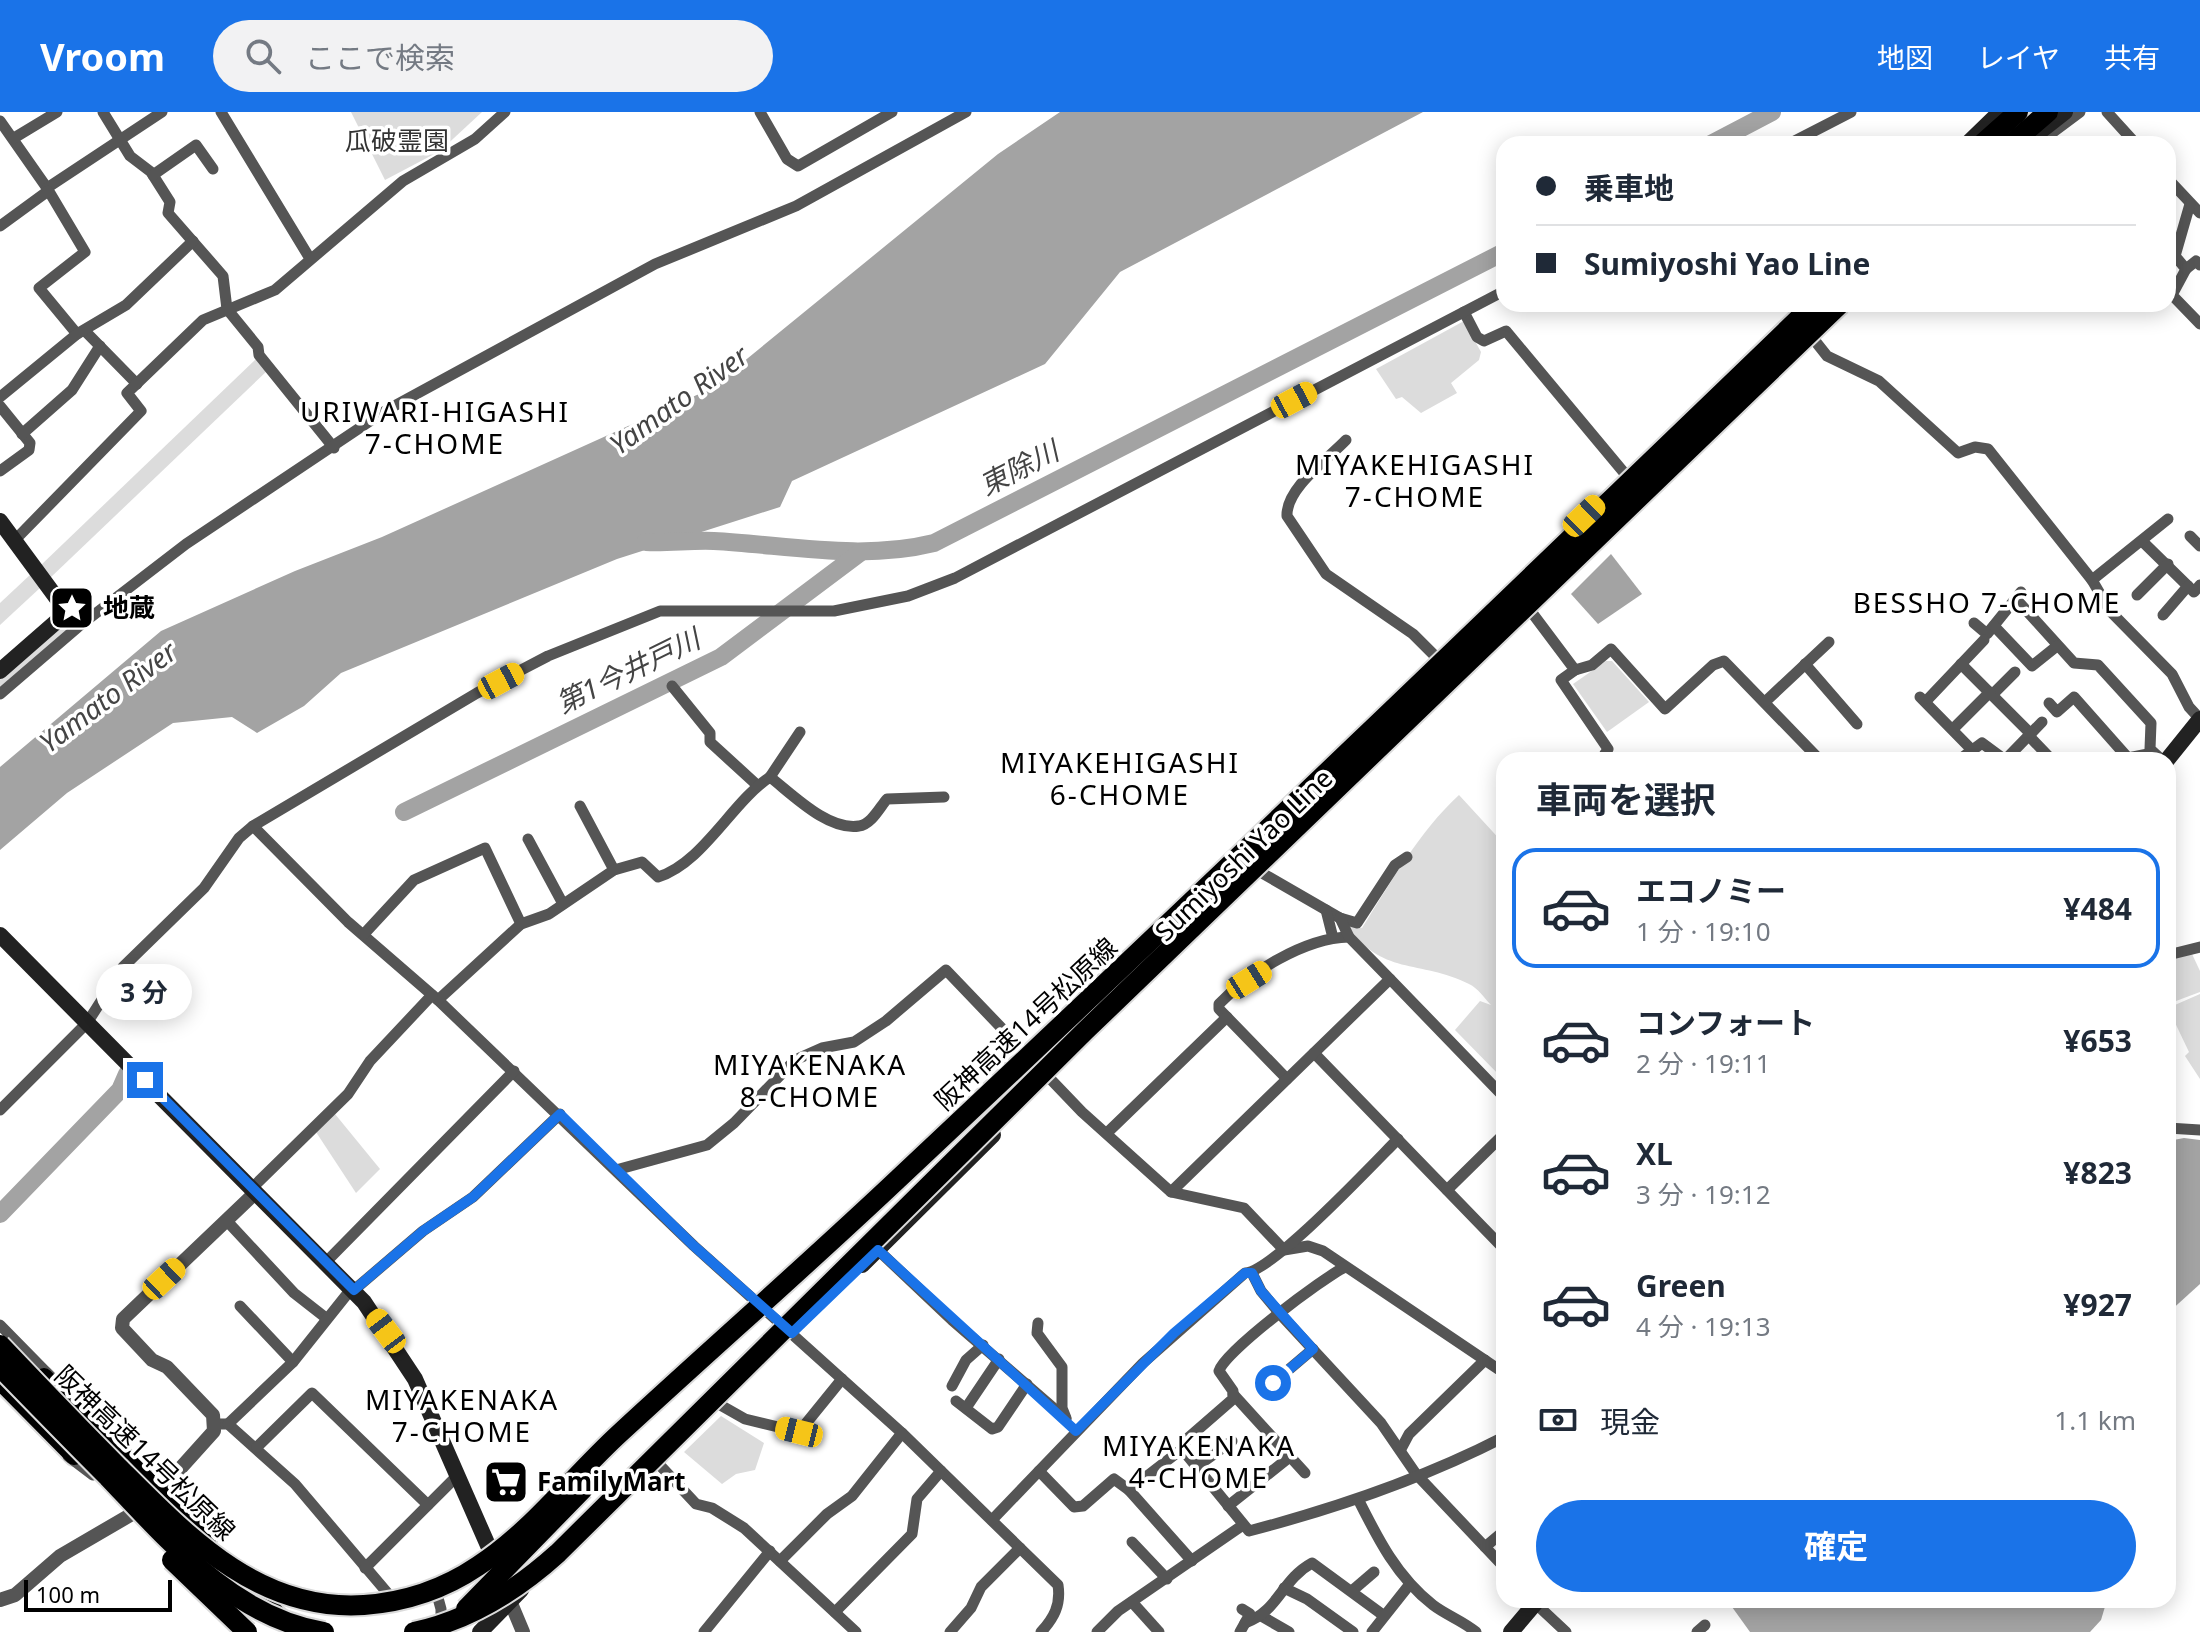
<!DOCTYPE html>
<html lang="ja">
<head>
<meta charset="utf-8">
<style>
  body { margin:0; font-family:"Noto Sans","Noto Sans JP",sans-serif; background:#f2f2f3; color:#1f2937; height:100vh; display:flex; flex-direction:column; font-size:30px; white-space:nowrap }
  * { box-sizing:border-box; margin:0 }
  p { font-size:26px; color:#747a83 }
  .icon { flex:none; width:44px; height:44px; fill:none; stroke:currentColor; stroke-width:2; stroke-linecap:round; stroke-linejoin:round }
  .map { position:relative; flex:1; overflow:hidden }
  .details { position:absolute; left:1496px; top:640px; width:680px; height:856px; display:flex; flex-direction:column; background:#fff; border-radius:24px; box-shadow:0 4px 20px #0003 }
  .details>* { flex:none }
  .top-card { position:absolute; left:1496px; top:24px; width:680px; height:176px; border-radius:24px; box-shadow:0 4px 20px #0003; display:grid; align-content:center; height:176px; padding:0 40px; background:#fff }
  .scale { position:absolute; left:24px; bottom:20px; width:148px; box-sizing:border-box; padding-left:8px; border:4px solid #000; border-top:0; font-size:22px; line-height:28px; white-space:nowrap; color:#000; -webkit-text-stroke:6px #fff; paint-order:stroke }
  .end { position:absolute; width:36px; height:36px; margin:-18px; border:10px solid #1a73e8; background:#fff; box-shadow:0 0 0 4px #fff }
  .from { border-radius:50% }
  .bubble { position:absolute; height:56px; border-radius:28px; background:#fff; box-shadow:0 4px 20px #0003; font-size:26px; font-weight:700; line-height:56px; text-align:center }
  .car { position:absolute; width:24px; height:48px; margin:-24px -12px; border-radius:10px; box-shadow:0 0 6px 2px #0007; background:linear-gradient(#f5c518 24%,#345 0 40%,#f5c518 0 76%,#345 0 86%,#f5c518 0) }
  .top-card b { display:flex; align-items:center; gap:28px; height:76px; font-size:30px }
  .top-card b+b { border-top:2px solid #e0e1e3 }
  .top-card i { width:20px; height:20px; background:#1f2937 }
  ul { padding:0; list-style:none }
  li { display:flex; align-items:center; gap:24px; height:120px; margin:0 16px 12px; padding:0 24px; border:4px solid transparent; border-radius:24px }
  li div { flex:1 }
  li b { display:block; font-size:30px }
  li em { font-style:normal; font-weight:700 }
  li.active { border-color:#1a73e8 }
  li>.icon { width:72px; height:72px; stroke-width:1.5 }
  h2 { padding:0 40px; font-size:36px; line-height:96px }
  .pay { display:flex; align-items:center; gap:20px; height:88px; padding:0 40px; font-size:30px }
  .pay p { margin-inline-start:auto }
  .cta { display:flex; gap:16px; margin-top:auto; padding:16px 40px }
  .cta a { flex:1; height:92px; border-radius:48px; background:#1a73e8; color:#fff; font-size:32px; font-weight:700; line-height:92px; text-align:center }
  header { display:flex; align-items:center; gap:48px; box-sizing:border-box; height:112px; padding:0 40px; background:#1a73e8; color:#fff }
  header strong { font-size:38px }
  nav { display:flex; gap:44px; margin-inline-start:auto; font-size:28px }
  .search { width:560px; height:72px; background:#f2f2f3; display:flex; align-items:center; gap:20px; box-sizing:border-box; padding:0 28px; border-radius:44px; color:#747a83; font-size:30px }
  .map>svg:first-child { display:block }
</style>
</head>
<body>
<header>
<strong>Vroom</strong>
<div class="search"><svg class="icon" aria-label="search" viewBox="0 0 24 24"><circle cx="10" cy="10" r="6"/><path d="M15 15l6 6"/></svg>ここで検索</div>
<nav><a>地図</a><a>レイヤ</a><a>共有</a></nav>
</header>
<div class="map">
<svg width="2200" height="1520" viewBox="0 0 2200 1520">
  <rect width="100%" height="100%" fill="#fff"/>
  <g fill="#dcdcdc">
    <polygon points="351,0 482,0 440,39 385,68"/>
    <polygon points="1464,209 1481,240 1479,248 1451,271 1457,281 1421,301 1402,285 1396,287 1376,257"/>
    <polygon points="257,246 268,258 49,467 40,454"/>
    <polygon points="31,462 41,475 0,513 0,491"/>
    <polygon points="68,507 73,513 0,576 0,566"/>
    <polygon points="1606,549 1612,549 1649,590 1607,620 1573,572"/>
    <path d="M1459,683L1504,732V968L1455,918L1480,889L1491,893C1485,887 1478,876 1469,872C1420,847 1380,865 1346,811L1362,816C1392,769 1418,721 1459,683Z"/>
    <polygon points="2192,842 2200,859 2200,880 2168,892 2168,848"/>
    <polygon points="2200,882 2200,967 2185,944 2189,940 2168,896"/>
    <polygon points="335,1002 380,1057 356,1081 316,1020"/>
    <polygon points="721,1304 764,1331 755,1358 736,1362 722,1372 684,1340"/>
  </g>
  <g fill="#a3a3a3">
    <polygon points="1060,0 1423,0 1120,160 1045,252 792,369 780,395 617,447 341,561 304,594 257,621 232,605 173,611 67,681 0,738 0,655 161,519 295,459 382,425 710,277 998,42"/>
    <polygon points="1611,442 1642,482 1598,512 1571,482"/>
    <polygon points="2184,1026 2200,1028 2200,1172 2168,1201 2168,1029"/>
    <polygon points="1727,1488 2107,1488 2101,1508 2090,1520 1750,1520"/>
  </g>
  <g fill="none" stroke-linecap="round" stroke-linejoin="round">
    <g stroke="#a3a3a3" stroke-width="18">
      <polyline points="1711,32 1772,0"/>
      <path d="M646,430C669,431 692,428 714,429C788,433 861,449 934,431L1504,140"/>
      <polyline points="404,700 721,545 861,440"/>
      <polyline points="0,1102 120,978 127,962"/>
    </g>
    <g stroke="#dbdbdb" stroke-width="22">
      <g id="trunk">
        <polyline points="44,1265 207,1428"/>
        <polyline points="0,1269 74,1344"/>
        <polyline points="241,1464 281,1507"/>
      </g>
    </g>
    <g stroke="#dbdbdb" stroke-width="24">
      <g id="motorway">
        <polyline points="1982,32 2018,0"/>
        <polyline points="2011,32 2048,0"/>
      </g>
    </g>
    <g stroke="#555" stroke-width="11">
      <polyline points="103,0 130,44 151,60 170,90 168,101 223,164 227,197 258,235 259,243 334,336"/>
      <polyline points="221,0 309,145"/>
      <polyline points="760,0 787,47 798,54 892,0"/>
      <polyline points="2107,0 2136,32"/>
      <polyline points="0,9 47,76 85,140 39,176 77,222"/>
      <polyline points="14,26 57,0"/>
      <polyline points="1789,32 1851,0"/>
      <polyline points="2037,32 2080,0"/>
      <polyline points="153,63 196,33 213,57"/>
      <polyline points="2168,67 2200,101"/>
      <polyline points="47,76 162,0"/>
      <polyline points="2190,92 2175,144 2186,157 2172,183 2200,212"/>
      <polyline points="0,114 48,79"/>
      <polyline points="2186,157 2196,149 2200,153"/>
      <polyline points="1464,200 1477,225 1484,229 1506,219 1626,363"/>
      <polyline points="85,219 137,272"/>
      <polyline points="1808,220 1827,244 1879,269 1958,341 1975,335 1988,337 2092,468 2110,499 2172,562 2189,595 2200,607"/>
      <polyline points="0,285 77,222 126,193 193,129"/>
      <polyline points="0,294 30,331 29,338 0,359"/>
      <polyline points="22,322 72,278 100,234"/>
      <path d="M1346,328C1328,347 1286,376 1287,404L1326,462L1413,522L1436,545"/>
      <polyline points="2190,424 2200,434"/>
      <polyline points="14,429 141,299 127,281 203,208 275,178 403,69 475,27 505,0"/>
      <polyline points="2142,429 2194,480 2200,473"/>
      <polyline points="2092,468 2168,407"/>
      <polyline points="2137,483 2168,452"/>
      <polyline points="2016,487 2074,551 2098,553 2151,611 2150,637 2162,648"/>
      <polyline points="1524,490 1575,558 1561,568 1608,637 1601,648"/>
      <polyline points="2163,503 2188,474"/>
      <polyline points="1974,511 1987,522 2021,480"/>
      <polyline points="1994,514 2032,554 2057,534"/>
      <polyline points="1805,552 1857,612"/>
      <polyline points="1961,552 2031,622"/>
      <polyline points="1575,558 1592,553 1611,537 1665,597 1713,553 1724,549 1820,648"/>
      <polyline points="672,574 710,621 710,630 757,673"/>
      <polyline points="0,582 78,515 186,432 385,299 655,152 796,94 966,0"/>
      <polyline points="1992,583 2015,560"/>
      <polyline points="1920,585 1972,638"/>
      <polyline points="1929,586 1984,528"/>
      <polyline points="1766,589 1829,530"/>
      <polyline points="2049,591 2057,600 2074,585 2128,646 2153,641"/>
      <polyline points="1956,614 1990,580"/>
      <polyline points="2029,624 2052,648"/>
      <polyline points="1959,648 1982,631 2005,648 2042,610"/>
      <polyline points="770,665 800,620"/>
      <polyline points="580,694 614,758"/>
      <path d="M253,714L348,810L438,888L694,1134L902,1321L1058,1473C1061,1493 1054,1506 1041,1520"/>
      <polyline points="528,727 563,792"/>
      <polyline points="1254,752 1262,761 1340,806 1357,811 1395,753 1407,745"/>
      <polyline points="1326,798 1333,826"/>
      <polyline points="364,822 414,768 485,736 521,812"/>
      <polyline points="2168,843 2200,835"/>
      <polyline points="1390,867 1504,985"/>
      <path d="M438,888L521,812L549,802L614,758L642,750L658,765C703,751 732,690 770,665C792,682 828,719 859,714C871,713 880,695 887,687L944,685"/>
      <polyline points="1314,941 1504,1137"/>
      <path d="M1287,967L1219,897V892C1249,861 1304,826 1349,825"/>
      <polyline points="0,998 87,911 123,855 204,776 239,726 253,714 477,581 548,544 660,499 834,499 908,484 955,466 1504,179"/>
      <polyline points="2168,1016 2200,1018"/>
      <polyline points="1108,1020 1227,905"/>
      <polyline points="616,1058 707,1033 734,1011 795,948 822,936 854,930 886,909 946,858 1082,1000 1171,1080 1244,1096 1284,1138 1308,1134 1323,1139 1504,1261"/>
      <polyline points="251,1077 348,982 370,949 432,883"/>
      <polyline points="1447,1078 1504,1022"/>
      <polyline points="1171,1080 1390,867 1349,825 1340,806"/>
      <polyline points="226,1108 294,1181 326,1206"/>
      <polyline points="878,1138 952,1208 1066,1307"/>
      <polyline points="325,1151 514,959"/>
      <polyline points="1252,1161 1261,1179 1281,1203 1381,1311 1416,1362 1504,1455"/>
      <polyline points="354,1178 423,1119 473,1085 560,1002"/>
      <polyline points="240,1194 293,1250"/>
      <polyline points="1038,1211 1037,1221 1062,1255 1062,1296 1066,1306"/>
      <polyline points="0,1213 53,1267"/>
      <polyline points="1273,1271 1313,1237"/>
      <polyline points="952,1274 966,1248 983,1233"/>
      <polyline points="1233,1282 1305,1361"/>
      <polyline points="956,1289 992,1317 998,1315 1027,1272"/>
      <polyline points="715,1290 745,1307 799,1320 842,1267"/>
      <polyline points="966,1296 999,1247"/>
      <polyline points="216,1312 228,1312 295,1372 390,1484"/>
      <polyline points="228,1312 293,1250 352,1176"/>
      <polyline points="257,1335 312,1281 428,1393"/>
      <path d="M1182,1337L1249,1419C1337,1396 1424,1366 1504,1325"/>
      <polyline points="1401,1337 1409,1322 1485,1248"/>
      <polyline points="68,1344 93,1363"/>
      <polyline points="655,1348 696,1392 712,1396 744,1416 856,1520"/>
      <polyline points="1196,1355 1232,1329"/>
      <path d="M1039,1359L1143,1251L1245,1161C1272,1160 1373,1052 1398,1027"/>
      <polyline points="1129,1378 1192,1449"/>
      <path d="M1358,1387C1378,1427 1397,1465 1433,1493C1446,1503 1463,1509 1476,1520"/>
      <polyline points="1228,1394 1291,1344"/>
      <path d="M992,1408L1039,1359L1074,1395L1083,1394L1114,1367L1129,1378L1182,1337L1187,1327L1233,1287V1279L1219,1259C1225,1239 1323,1166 1345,1155"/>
      <polyline points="1132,1430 1167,1467"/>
      <polyline points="1485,1435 1504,1419"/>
      <polyline points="780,1449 827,1402 852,1384 902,1321"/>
      <polyline points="365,1456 457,1364"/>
      <polyline points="435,1475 441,1497 441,1513"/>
      <polyline points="1284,1476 1307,1487 1353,1520"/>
      <polyline points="1353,1478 1374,1460"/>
      <polyline points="1132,1490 1159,1520"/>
      <polyline points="1535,1491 1566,1520"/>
      <polyline points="835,1500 912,1422 917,1387 941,1359"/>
      <polyline points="1263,1505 1289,1520"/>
      <path d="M1245,1511C1279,1499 1281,1468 1312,1451L1383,1503"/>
      <polyline points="704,1520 770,1439"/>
      <polyline points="950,1520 971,1496 981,1475 1020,1436"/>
      <polyline points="1097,1520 1118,1499 1243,1413"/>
      <polyline points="1240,1520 1250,1502 1242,1497"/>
      <polyline points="1372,1520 1410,1472"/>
      <polyline points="1697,1520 1705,1513"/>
    </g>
    <g stroke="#555" stroke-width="14">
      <polyline points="0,1488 15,1483 60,1444 132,1402 160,1379 214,1319 213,1303 167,1255 152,1248 122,1216 123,1207 255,1081"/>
      <polyline points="510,1489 523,1520"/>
    </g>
    <g stroke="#222" stroke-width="16">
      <polyline points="2028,29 2065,0"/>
      <polyline points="1967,32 2000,0"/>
      <polyline points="0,409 61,492 64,503 0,559"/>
      <polyline points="2167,648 2200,607"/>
      <polyline points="0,823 364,1190 415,1267 497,1454"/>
      <polyline points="862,1153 993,1023"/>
      <polyline points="480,1520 521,1478"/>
      <polyline points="1511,1520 1538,1488"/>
    </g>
    <use href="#trunk" stroke="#000" stroke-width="18"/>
    <use href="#motorway" stroke="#000" stroke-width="20"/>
    <g stroke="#dbdbdb" stroke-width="24" stroke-linecap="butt">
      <g id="motorway-bridge">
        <path d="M0,1233C39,1274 78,1315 118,1355C187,1424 258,1500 364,1493C405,1490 444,1477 478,1454C532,1419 572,1365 620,1321C712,1236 807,1153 898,1067C1206,778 1510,485 1814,192"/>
        <path d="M0,1255C36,1292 72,1329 108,1365C169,1429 233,1505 324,1520"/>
        <polyline points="172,1448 247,1520"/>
        <polyline points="466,1497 583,1377"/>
        <path d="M414,1520C470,1508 516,1479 558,1441L1085,919L1840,192"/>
      </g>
    </g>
    <use href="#motorway-bridge" stroke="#000" stroke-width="20"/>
  </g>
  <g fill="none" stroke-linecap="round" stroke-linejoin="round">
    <polyline stroke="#1a73e8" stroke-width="10" points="145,968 354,1178 423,1119 473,1085 560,1002 694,1134 792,1221 878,1138 1076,1319 1174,1221 1245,1161 1252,1161 1261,1179 1313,1237 1273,1271"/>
  </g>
  <defs>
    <g id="sight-square" transform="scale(2.3)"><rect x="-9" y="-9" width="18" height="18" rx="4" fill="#000" stroke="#fff"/><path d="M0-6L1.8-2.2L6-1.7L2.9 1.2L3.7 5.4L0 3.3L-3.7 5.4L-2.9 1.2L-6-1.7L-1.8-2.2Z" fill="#fff"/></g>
    <g id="supermarket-square" transform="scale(2.3)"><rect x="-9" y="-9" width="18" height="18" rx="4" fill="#000" stroke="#fff"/><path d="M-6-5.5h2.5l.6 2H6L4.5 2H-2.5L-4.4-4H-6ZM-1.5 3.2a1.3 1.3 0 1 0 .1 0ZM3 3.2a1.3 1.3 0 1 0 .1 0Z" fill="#fff"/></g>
  </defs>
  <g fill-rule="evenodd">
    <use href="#sight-square" x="72" y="496"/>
    <use href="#supermarket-square" x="506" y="1370"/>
  </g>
  <g text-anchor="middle" stroke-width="7" stroke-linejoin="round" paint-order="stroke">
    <g font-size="26" fill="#333" stroke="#fff">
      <text x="397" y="38">瓜破霊園</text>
    </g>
    <g font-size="26" font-weight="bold" fill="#000" stroke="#fff" text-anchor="start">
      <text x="103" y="505">地蔵</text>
      <text x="537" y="1379">FamilyMart</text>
    </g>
    <g font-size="26" fill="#000" stroke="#fff">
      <text transform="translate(1244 743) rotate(-44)" y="9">Sumiyoshi Yao Line</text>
      <text transform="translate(1026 912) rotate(-43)" y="9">阪神高速14号松原線</text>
      <text transform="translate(145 1341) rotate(44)" y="9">阪神高速14号松原線</text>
    </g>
    <g font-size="28" font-style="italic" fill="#444" stroke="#fff">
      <text transform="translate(679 288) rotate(-36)" y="10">Yamato River</text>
      <text transform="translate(1019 356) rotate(-27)" y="10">東除川</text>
      <text transform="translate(628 559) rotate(-26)" y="10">第1今井戸川</text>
      <text transform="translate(108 585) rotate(-37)" y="10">Yamato River</text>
    </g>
    <g font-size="28" letter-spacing="2" fill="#000" stroke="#fff">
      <text x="435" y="310">URIWARI-HIGASHI<tspan x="435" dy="32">7-CHOME</tspan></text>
      <text x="1415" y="363">MIYAKEHIGASHI<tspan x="1415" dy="32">7-CHOME</tspan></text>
      <text x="1987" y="501">BESSHO 7-CHOME</text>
      <text x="1120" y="661">MIYAKEHIGASHI<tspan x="1120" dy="32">6-CHOME</tspan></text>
      <text x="810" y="963">MIYAKENAKA<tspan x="810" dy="32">8-CHOME</tspan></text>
      <text x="462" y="1298">MIYAKENAKA<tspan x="462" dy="32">7-CHOME</tspan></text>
      <text x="1199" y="1344">MIYAKENAKA<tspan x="1199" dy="32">4-CHOME</tspan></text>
    </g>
  </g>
</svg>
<div class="scale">100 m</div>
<i class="end from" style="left:1273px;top:1271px"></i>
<i class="end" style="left:145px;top:968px"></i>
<div class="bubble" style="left:96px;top:852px;width:96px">3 分</div>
<i class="car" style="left:1294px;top:288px;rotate:62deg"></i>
<i class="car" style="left:1584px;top:404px;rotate:46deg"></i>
<i class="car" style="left:501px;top:569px;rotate:62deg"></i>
<i class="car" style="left:1249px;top:868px;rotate:58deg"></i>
<i class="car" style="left:164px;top:1167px;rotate:47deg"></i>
<i class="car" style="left:386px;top:1219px;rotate:323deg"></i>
<i class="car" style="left:799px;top:1320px;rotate:284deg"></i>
<div class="top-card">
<b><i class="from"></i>乗車地</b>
<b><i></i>Sumiyoshi Yao Line</b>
</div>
<section class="details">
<h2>車両を選択</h2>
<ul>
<li class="active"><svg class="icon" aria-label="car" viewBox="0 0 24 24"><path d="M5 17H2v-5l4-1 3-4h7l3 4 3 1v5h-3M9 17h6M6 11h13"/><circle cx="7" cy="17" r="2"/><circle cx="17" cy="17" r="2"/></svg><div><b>エコノミー</b><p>1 分 · 19:10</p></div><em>¥484</em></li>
<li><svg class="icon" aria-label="car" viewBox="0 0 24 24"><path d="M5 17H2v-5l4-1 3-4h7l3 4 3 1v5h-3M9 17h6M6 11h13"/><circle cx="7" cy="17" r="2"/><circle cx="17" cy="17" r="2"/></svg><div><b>コンフォート</b><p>2 分 · 19:11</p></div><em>¥653</em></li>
<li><svg class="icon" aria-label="car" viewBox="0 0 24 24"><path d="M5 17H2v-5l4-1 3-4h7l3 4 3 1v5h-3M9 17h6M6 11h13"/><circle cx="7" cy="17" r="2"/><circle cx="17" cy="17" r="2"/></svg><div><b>XL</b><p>3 分 · 19:12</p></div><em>¥823</em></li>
<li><svg class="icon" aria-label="car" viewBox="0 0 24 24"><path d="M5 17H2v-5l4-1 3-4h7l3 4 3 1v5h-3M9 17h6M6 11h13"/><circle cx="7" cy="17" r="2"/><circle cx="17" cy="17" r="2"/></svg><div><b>Green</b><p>4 分 · 19:13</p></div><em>¥927</em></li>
</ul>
<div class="pay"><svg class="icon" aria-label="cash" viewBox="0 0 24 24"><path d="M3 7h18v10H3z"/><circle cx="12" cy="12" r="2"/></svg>現金<p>1.1 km</p></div>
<div class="cta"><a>確定</a></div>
</section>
</div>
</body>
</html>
